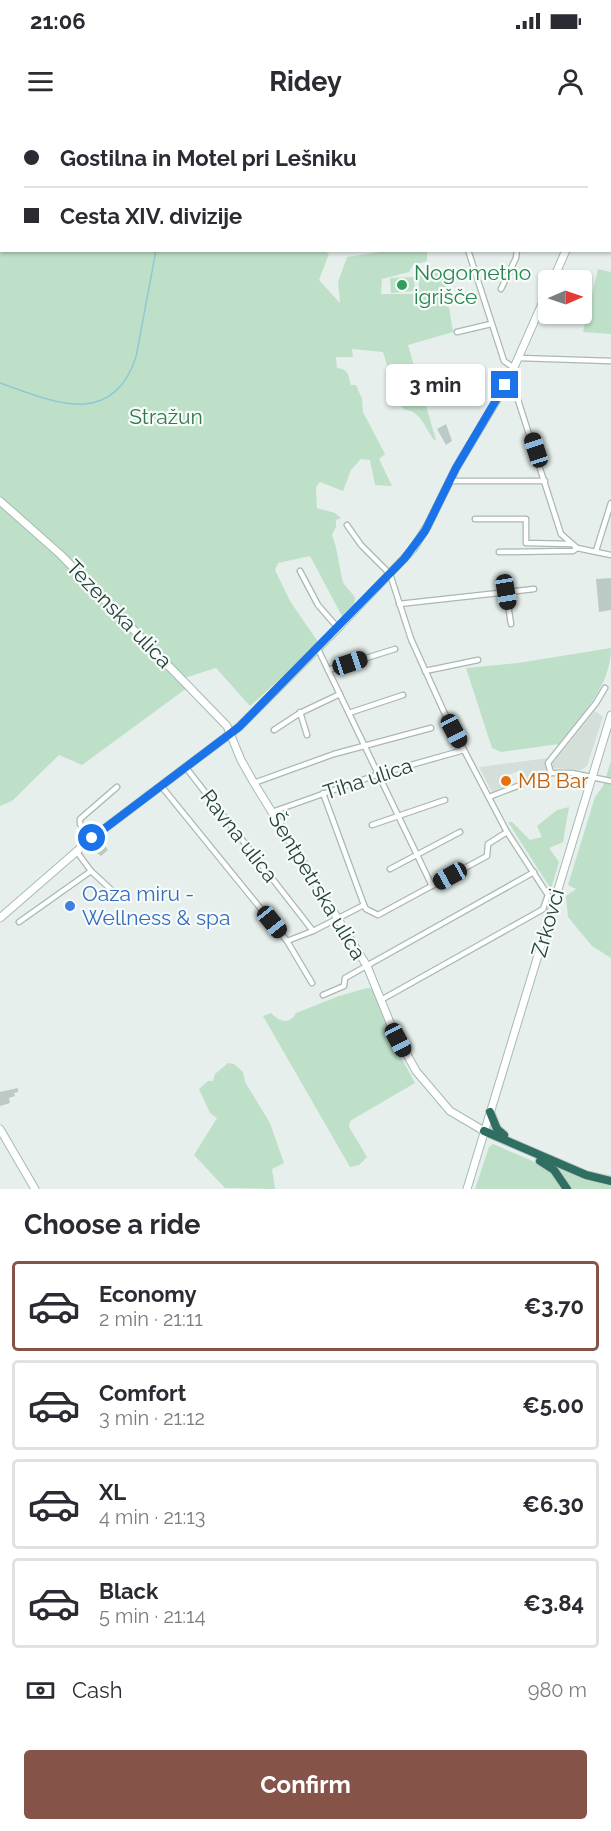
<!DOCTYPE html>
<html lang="en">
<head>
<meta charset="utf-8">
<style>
  body { margin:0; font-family:Raleway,sans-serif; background:#f2f2f3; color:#2b2b33; height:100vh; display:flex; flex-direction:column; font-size:22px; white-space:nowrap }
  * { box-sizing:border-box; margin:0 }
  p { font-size:20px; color:#7c7c81 }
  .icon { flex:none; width:33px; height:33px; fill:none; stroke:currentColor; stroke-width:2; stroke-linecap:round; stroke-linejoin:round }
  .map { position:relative; height:1069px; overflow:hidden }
  .sheet { display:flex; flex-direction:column; background:#fff; flex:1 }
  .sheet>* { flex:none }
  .top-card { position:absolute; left:0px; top:0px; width:612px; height:132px; box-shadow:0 2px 4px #0004; display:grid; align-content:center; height:132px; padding:0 24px; background:#fff }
  .needle { width:39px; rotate:88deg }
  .buttons { position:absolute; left:538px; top:150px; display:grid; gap:12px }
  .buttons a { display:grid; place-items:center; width:54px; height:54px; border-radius:6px; background:#fff; box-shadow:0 2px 4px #0004; font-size:30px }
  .end { position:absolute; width:27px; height:27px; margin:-14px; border:8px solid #1a73e8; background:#fff; box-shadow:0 0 0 3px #fff }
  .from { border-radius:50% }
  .bubble { position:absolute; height:42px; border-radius:6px; background:#fff; box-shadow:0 2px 4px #0004; font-size:20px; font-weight:700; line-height:42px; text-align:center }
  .car { position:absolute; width:18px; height:36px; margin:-18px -9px; border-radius:8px; box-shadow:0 0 4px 2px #0007; background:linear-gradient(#222 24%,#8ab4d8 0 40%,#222 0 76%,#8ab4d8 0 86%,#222 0) }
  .top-card b { display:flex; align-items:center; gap:21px; height:57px; font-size:22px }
  .top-card b+b { border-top:2px solid #e1e1e2 }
  .top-card i { width:15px; height:15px; background:#2b2b33 }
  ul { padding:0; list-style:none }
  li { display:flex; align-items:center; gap:18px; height:90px; margin:0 12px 9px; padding:0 12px; border:3px solid #e1e1e2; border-radius:6px }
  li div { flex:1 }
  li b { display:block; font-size:22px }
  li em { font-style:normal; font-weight:700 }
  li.active { border-color:#855347 }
  li>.icon { width:54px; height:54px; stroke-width:1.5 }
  h2 { padding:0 24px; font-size:27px; line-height:72px }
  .pay { display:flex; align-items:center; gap:15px; height:66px; padding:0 24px; font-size:22px }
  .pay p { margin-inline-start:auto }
  .action { display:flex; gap:12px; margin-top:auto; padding:12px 24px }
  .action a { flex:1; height:69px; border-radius:6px; background:#855347; color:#fff; font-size:24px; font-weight:700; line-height:69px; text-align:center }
  .status { display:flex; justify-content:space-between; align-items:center; height:42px; padding:0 30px; background:#fff; direction:ltr }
  .status svg { height:16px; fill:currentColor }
  header { display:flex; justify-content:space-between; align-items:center; height:78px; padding:0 24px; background:#fff; font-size:27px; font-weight:700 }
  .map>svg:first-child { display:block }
</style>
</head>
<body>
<div class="status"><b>21:06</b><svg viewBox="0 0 49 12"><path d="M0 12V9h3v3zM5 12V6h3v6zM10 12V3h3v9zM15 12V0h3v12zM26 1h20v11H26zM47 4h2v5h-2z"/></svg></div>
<header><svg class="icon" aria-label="menu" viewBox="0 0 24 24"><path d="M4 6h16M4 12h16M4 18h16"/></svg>Ridey<svg class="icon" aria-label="person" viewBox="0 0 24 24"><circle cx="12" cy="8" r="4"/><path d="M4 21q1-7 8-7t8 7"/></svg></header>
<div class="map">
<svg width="611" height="1069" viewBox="0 0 611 1069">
  <rect width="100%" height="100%" fill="#e6efeb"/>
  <g fill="#d4dfda">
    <polygon points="595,591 603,597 587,646 581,650 552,648 552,644"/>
    <polygon points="548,638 545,645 548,651 526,660 521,650 500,658 503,667 492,672 479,647"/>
  </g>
  <g fill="#bfe0c8">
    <path d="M0,0H329L2,2V130L324,131L329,134L319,160L340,183L338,162L347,137L387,131H427V141L413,145L409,152L382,159L381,174H414L419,167L418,152L435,149L443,150L453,212L408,225L436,320H434C425,308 421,291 405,290L399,284L383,232L352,229L353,237H336L337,248C348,249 348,254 351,265H356L362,279L363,292L385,334L379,339L392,366L375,365L370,340L361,339L351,350L343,371L320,362L316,367L317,388L335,393L341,398L336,400V407L332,415C338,430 339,448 343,462C345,467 353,473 355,478L354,487L343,498L310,436L278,443L275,450L290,481L318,522L316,527L250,586L216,548L181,559L187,568L82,645L59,635L12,681L0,686Z"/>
    <polygon points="598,149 611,152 611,214 583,212"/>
    <polygon points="414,157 415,171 391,173 390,158"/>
    <path d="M611,528C611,567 581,595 559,624L501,632L492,628L466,548L518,543Z"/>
    <polygon points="611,641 611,838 592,826 568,797 566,776 576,769 568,765 595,677 603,666"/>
    <polygon points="569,687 563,722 549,728 559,742 551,769 508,702 512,702 530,720 542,717 537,706 557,690"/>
    <path d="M367,868L374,869L391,919L415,963L350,1001L349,1007L367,1037L359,1045L350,1047L263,896L271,893C279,902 290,905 296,893L339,876Z"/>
    <polygon points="228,943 234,944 243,952 245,962 270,1003 284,1043 272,1049 275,1069 225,1068 194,1035 217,998 210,993 199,969 208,961 213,961 215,954"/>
    <polygon points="493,1024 542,1045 552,1051 565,1069 475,1069 489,1027"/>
    <polygon points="551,1044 611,1064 611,1069 571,1069 560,1051"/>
  </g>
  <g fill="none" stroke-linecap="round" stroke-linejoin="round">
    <g stroke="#8ec9d4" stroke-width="1.5">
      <polyline points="179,2 180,0"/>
      <path d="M0,263C51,281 112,310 136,237L156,130"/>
    </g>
  </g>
  <g fill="#bbcac4">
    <polygon points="477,246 485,270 464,277 456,253"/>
    <polygon points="446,304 452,321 446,325 437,309"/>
    <polygon points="611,458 611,490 599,492 596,459"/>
    <polygon points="100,719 108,730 101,736 90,728"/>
    <polygon points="18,968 18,972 14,973 15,976 9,978 10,983 0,986 0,972"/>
  </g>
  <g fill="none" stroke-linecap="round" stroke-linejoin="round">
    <g stroke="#a8b8b2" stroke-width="7">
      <g id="street">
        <polyline points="352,0 358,2"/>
        <polyline points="603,0 607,2"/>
        <polyline points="402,2 402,0"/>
        <polyline points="441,2 441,0"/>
        <polyline points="490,2 491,0"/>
        <polyline points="522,2 522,0"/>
        <polyline points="544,2 544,0"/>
        <polyline points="610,3 611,3"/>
        <polyline points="468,130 504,241 514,248"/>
        <polyline points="501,169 516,138 517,130"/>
        <polyline points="457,212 491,204"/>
        <polyline points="519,238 611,241"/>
        <polyline points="510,255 561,414 577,428 611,435"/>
        <polyline points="449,361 545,361"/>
        <polyline points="475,399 526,399 526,423 570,424"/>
        <polyline points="347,405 361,425 390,454 411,519 444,592 507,712 548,775 543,789 538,792 381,880"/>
        <polyline points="596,431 611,383"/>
        <polyline points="499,432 573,431 577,428"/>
        <polyline points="300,451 318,485 338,508"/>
        <polyline points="506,472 511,504"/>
        <polyline points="399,484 534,469"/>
        <polyline points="318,529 432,766"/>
        <polyline points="328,550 395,529"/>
        <polyline points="425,551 478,540"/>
        <polyline points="300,592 307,615"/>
        <polyline points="349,593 403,575"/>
        <polyline points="274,610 300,593 340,574"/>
        <polyline points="187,649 313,811"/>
        <polyline points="551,653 548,643 596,583 605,568"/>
        <polyline points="254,663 334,634 431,608"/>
        <polyline points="162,667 287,821 312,863"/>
        <polyline points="323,673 364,785 366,789 378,795 487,736 488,724 507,712"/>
        <polyline points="489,677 551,653 572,653 611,661"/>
        <polyline points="272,692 379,654 464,630"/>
        <polyline points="372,705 445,680"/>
        <polyline points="92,718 80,704 80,699 117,667"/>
        <polyline points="77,732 91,751 120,778"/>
        <polyline points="390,749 460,712"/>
        <polyline points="19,802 91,751"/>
        <polyline points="287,821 313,811 364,785"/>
        <polyline points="323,875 344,866 345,858 534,752"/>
      </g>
    </g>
    <g stroke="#a4bbb3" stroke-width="9">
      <g id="secondary">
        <polyline points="610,32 611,31"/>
        <polyline points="610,106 611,107"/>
        <polyline points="553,160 566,130"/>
        <polyline points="0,381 61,435 227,606 241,640 254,663 367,846 391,905 416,951 450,991 484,1011"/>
        <polyline points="0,798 92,718 239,607 338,508 413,429 428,405 456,348 508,261 549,168"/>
        <polyline points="0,1009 35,1069"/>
        <polyline points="467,1069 611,595"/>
      </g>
    </g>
    <g stroke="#c2cac8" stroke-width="10">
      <g id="highway">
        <polyline points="490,992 497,1009 504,1015"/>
        <polyline points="484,1011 586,1055 611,1061"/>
        <polyline points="540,1041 554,1050 567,1069"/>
      </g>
    </g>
    <use href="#street" stroke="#fff" stroke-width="4.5"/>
    <use href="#secondary" stroke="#fff" stroke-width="7"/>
    <use href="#highway" stroke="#2f6f62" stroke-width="8"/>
  </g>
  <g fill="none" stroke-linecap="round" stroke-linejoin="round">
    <polyline stroke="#1a73e8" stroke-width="8" points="92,718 239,607 404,439 425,411 456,348 505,265"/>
  </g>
  <circle fill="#2e9e5b" stroke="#f7fbf9" stroke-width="2" cx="402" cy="165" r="6"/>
  <circle fill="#e8710a" stroke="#f7fbf9" stroke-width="2" cx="506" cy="661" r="6"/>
  <circle fill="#3f7fe0" stroke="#f7fbf9" stroke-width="2" cx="70" cy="786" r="6"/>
  <g text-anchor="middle" stroke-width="4.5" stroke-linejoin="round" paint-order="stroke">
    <g font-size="21" fill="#27864d" stroke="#f7fbf9" text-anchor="start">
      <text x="414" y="160">Nogometno<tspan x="414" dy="24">igrišče</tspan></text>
    </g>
    <g font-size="21" fill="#2d7a4b" stroke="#f7fbf9">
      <text x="166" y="304">Stražun</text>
    </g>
    <g font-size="21" fill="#24423a" stroke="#f7fbf9">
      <text transform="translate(119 494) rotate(46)" y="7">Tezenska ulica</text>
      <text transform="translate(368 659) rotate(-18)" y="7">Tiha ulica</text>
      <text transform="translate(239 716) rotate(52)" y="7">Ravna ulica</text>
      <text transform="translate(317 766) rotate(59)" y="7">Šentpetrska ulica</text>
      <text transform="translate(548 803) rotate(-74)" y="7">Zrkovci</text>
    </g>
    <g font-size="21" fill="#c56008" stroke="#f7fbf9" text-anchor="start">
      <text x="518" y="668">MB Bar</text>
    </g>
    <g font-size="21" fill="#366cbe" stroke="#f7fbf9" text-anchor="start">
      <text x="82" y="781">Oaza miru -<tspan x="82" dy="24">Wellness &amp; spa</tspan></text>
    </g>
  </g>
</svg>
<div class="buttons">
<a><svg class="needle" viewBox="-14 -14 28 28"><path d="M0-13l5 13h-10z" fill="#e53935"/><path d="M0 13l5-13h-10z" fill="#7c7c81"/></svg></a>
</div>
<i class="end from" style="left:92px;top:718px"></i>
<i class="end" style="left:505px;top:265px"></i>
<div class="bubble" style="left:386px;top:244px;width:99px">3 min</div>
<i class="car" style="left:536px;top:330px;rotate:342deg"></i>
<i class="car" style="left:506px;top:472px;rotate:171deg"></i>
<i class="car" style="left:350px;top:543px;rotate:72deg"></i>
<i class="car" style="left:454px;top:611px;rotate:152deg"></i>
<i class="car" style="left:450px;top:756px;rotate:241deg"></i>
<i class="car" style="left:272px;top:802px;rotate:141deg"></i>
<i class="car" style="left:398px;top:920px;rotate:152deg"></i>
<div class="top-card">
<b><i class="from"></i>Gostilna in Motel pri Lešniku</b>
<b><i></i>Cesta XIV. divizije</b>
</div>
</div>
<section class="sheet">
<h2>Choose a ride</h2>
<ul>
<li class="active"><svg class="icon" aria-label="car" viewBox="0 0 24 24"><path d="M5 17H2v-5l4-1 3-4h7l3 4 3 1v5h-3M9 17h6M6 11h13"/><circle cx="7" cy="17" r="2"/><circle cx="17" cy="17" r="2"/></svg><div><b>Economy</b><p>2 min · 21:11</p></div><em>€3.70</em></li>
<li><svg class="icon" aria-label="car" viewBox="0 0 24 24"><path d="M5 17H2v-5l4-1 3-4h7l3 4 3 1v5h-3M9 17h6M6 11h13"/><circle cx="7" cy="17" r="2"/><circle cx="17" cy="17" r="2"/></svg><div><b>Comfort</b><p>3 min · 21:12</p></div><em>€5.00</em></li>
<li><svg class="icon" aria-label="car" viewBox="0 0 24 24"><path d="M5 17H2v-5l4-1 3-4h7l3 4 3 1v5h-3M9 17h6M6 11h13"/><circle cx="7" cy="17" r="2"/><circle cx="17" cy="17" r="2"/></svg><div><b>XL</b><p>4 min · 21:13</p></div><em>€6.30</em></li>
<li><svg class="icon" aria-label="car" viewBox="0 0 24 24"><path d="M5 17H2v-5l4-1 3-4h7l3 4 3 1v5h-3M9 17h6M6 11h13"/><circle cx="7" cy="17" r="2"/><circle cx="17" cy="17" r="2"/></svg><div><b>Black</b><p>5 min · 21:14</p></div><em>€3.84</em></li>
</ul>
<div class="pay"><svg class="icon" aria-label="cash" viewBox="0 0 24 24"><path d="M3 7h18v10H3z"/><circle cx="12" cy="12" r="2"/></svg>Cash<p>980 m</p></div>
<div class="action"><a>Confirm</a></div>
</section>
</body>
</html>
